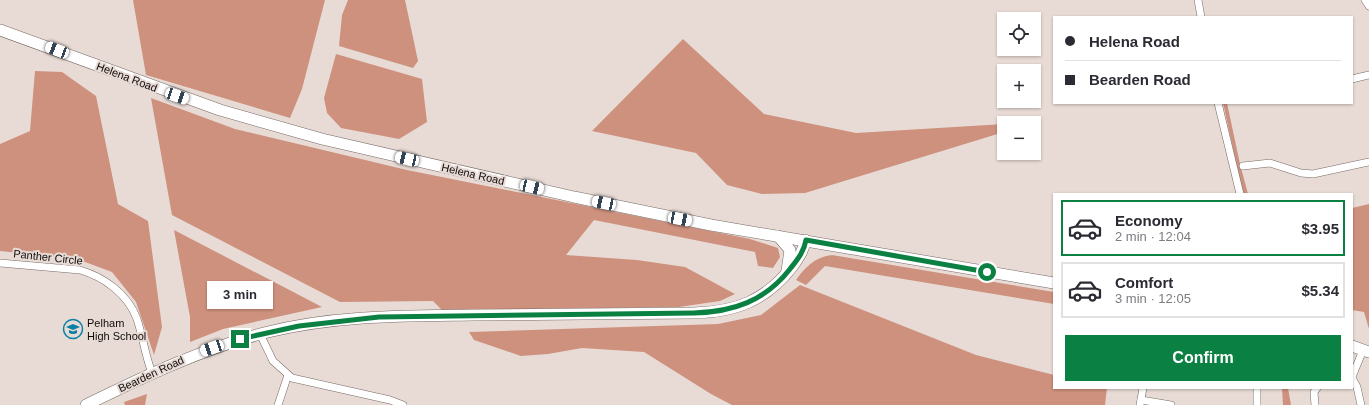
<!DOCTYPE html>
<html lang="en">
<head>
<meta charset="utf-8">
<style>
  body { margin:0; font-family:Helvetica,sans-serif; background:#f2f2f3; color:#2b2b33; height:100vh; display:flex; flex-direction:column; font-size:15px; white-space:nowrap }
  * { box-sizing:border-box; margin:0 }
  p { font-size:13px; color:#7c7c81 }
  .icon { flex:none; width:22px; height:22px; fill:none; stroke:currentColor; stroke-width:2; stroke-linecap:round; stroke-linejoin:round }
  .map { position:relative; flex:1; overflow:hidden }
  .side { position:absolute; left:1053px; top:193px; width:300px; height:196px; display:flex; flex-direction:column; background:#fff; border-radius:0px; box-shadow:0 1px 3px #0004 }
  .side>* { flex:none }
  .banner { position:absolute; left:1053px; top:16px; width:300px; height:88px; border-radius:0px; box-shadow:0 1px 3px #0004; display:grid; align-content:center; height:88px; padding:0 12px; background:#fff }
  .buttons { position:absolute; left:997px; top:12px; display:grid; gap:8px }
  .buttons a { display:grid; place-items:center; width:44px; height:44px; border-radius:0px; background:#fff; box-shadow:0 1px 3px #0004; font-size:20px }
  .end { position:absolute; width:18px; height:18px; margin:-9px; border:5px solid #0b8043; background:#fff; box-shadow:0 0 0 2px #fff }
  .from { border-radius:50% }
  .bubble { position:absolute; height:28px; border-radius:0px; background:#fff; box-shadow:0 1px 3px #0004; font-size:13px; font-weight:600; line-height:28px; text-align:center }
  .car { position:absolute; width:12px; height:24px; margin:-12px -6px; border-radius:5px; box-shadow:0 0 3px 1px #0007; background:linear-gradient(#fff 24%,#345 0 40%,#fff 0 76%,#345 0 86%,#fff 0) }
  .banner b { display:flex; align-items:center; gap:14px; height:38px; font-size:15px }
  .banner b+b { border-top:1px solid #e1e1e2 }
  .banner i { width:10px; height:10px; background:#2b2b33 }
  ul { padding:7px 0 0; list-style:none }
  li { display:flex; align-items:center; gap:12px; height:56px; margin:0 8px 6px; padding:0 4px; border:2px solid #e1e1e2; border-radius:0px }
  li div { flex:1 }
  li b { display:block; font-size:15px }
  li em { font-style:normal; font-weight:600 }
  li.current { border-color:#0b8043 }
  li>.icon { width:36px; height:36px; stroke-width:1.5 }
  .primary-button { display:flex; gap:8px; margin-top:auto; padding:8px 12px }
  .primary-button a { flex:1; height:46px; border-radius:0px; background:#0b8043; color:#fff; font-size:16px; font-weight:600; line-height:46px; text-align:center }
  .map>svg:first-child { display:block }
</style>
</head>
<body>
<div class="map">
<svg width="1369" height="405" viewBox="0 0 1369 405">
  <rect width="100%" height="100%" fill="#e8dbd6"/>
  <g fill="#ce917d">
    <polygon points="133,0 325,0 302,89 290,118 146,75"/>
    <polygon points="348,0 405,0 418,61 413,68 339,46 342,15"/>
    <polygon points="683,39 764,114 856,133 1004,124 1004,132 805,193 762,194 727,185 696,153 592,131"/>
    <polygon points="336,54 422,79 427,122 399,139 341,128 327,113 324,98"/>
    <polygon points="35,71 62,72 96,96 118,204 148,221 162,327 154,355 136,302 112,272 77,259 0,251 0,144 30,131"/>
    <polygon points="151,98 235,129 407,170 750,239 778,248 780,257 773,268 758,266 755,252 594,220 566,255 637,260 685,267 735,294 720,301 679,307 442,310 433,301 340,302 172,215"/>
    <polygon points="1223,103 1227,103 1240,164 1248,194 1243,194"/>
    <polygon points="1369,204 1369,329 1364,312 1352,310 1352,208"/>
    <polygon points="174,230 322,307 223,329 190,342 190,317"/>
    <path d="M832,255L1054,292V304L825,266L806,285L796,280C805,267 815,257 832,255Z"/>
    <polygon points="800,285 976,355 1054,375 1054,388 1107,388 1105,405 732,405 711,394 644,352 582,348 548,354 521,356 474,340 469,332 718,324 761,315"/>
    <polygon points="1282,388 1288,388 1291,405 1283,405"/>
    <polygon points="147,394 145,405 125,405 124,402"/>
  </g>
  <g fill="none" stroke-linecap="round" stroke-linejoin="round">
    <g stroke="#776b67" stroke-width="8">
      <g id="street">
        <polyline points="1198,0 1201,17"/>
        <polyline points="1365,0 1369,6"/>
        <polyline points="1352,79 1369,75"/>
        <polyline points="1218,103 1240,194"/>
        <polyline points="1243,166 1270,163 1301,173 1313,174 1369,162"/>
        <path d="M0,263L80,270C104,277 128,294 137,319C143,337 145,355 152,373"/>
        <polyline points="260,334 273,361 292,378 390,400 403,405"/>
        <polyline points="1352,377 1363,350"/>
        <polyline points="1352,378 1357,387 1361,405"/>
        <polyline points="1141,400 1171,405"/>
        <polyline points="278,405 288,375"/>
        <polyline points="1140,405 1143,388"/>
        <polyline points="1257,405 1257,388"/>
        <polyline points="1315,405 1314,392 1317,388"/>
      </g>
    </g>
    <g stroke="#776b67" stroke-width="12">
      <g id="secondary">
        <polyline points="0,30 220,110 322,139 574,197 711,225 1054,283"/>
        <polyline points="778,236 790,250 787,271"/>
        <polyline points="1352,346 1369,352"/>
        <path d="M86,405C145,376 204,348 268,332C335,315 406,316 474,315C547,314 620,314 693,313C736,312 765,301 792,267C798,258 804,251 805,240"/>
      </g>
    </g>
    <use href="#street" stroke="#fff" stroke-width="7"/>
    <use href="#secondary" stroke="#fff" stroke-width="11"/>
  </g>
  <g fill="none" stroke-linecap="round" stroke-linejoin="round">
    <path stroke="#0b8043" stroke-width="5" d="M240,339L299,326L379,317L694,313C733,312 765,301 790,269C797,260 804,252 806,240L987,272"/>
  </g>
  <defs>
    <g id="school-ring" transform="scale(1)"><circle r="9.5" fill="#e8dbd6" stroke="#0780a6" stroke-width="1.5"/><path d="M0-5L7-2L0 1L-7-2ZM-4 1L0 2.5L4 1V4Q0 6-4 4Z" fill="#0780a6"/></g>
  </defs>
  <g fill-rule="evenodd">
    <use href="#school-ring" x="73" y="329"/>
  </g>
  <g text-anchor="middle" stroke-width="4" stroke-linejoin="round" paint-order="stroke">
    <g font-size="11" fill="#0f0b09" stroke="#e8dbd6">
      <text transform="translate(127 77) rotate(21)" y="4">Helena Road</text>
      <text transform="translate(473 174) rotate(13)" y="4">Helena Road</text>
      <text transform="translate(48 257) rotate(6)" y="4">Panther Circle</text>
      <text transform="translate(151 374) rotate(-25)" y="4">Bearden Road</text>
    </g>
    <g font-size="11" fill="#0f0b09" stroke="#e8dbd6" text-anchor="start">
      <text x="87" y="327">Pelham<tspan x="87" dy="13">High School</tspan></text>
    </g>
  </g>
</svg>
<div class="buttons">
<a><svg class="icon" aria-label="locate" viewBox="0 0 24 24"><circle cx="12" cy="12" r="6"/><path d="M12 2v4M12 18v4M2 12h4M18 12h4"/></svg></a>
<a>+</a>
<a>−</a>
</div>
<i class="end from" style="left:987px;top:272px"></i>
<i class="end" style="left:240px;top:339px"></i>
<div class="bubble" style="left:207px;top:281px;width:66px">3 min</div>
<i class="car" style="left:57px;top:50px;rotate:291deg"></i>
<i class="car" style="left:177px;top:96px;rotate:109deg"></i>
<i class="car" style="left:407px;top:159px;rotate:283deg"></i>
<i class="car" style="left:532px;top:187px;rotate:103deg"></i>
<i class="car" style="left:604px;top:203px;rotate:282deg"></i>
<i class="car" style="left:680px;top:219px;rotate:101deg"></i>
<i class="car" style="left:212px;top:348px;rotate:251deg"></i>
<div class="banner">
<b><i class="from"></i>Helena Road</b>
<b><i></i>Bearden Road</b>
</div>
<section class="side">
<ul>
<li class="current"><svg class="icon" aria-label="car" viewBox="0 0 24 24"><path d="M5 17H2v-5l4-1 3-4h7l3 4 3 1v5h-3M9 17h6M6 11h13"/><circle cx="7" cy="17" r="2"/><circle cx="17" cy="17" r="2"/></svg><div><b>Economy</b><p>2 min · 12:04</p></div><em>$3.95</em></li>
<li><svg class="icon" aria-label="car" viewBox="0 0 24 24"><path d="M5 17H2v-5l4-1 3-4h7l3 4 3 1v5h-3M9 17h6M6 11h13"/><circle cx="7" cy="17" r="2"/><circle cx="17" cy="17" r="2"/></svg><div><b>Comfort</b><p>3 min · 12:05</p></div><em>$5.34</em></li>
</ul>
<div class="primary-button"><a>Confirm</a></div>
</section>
</div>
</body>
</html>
